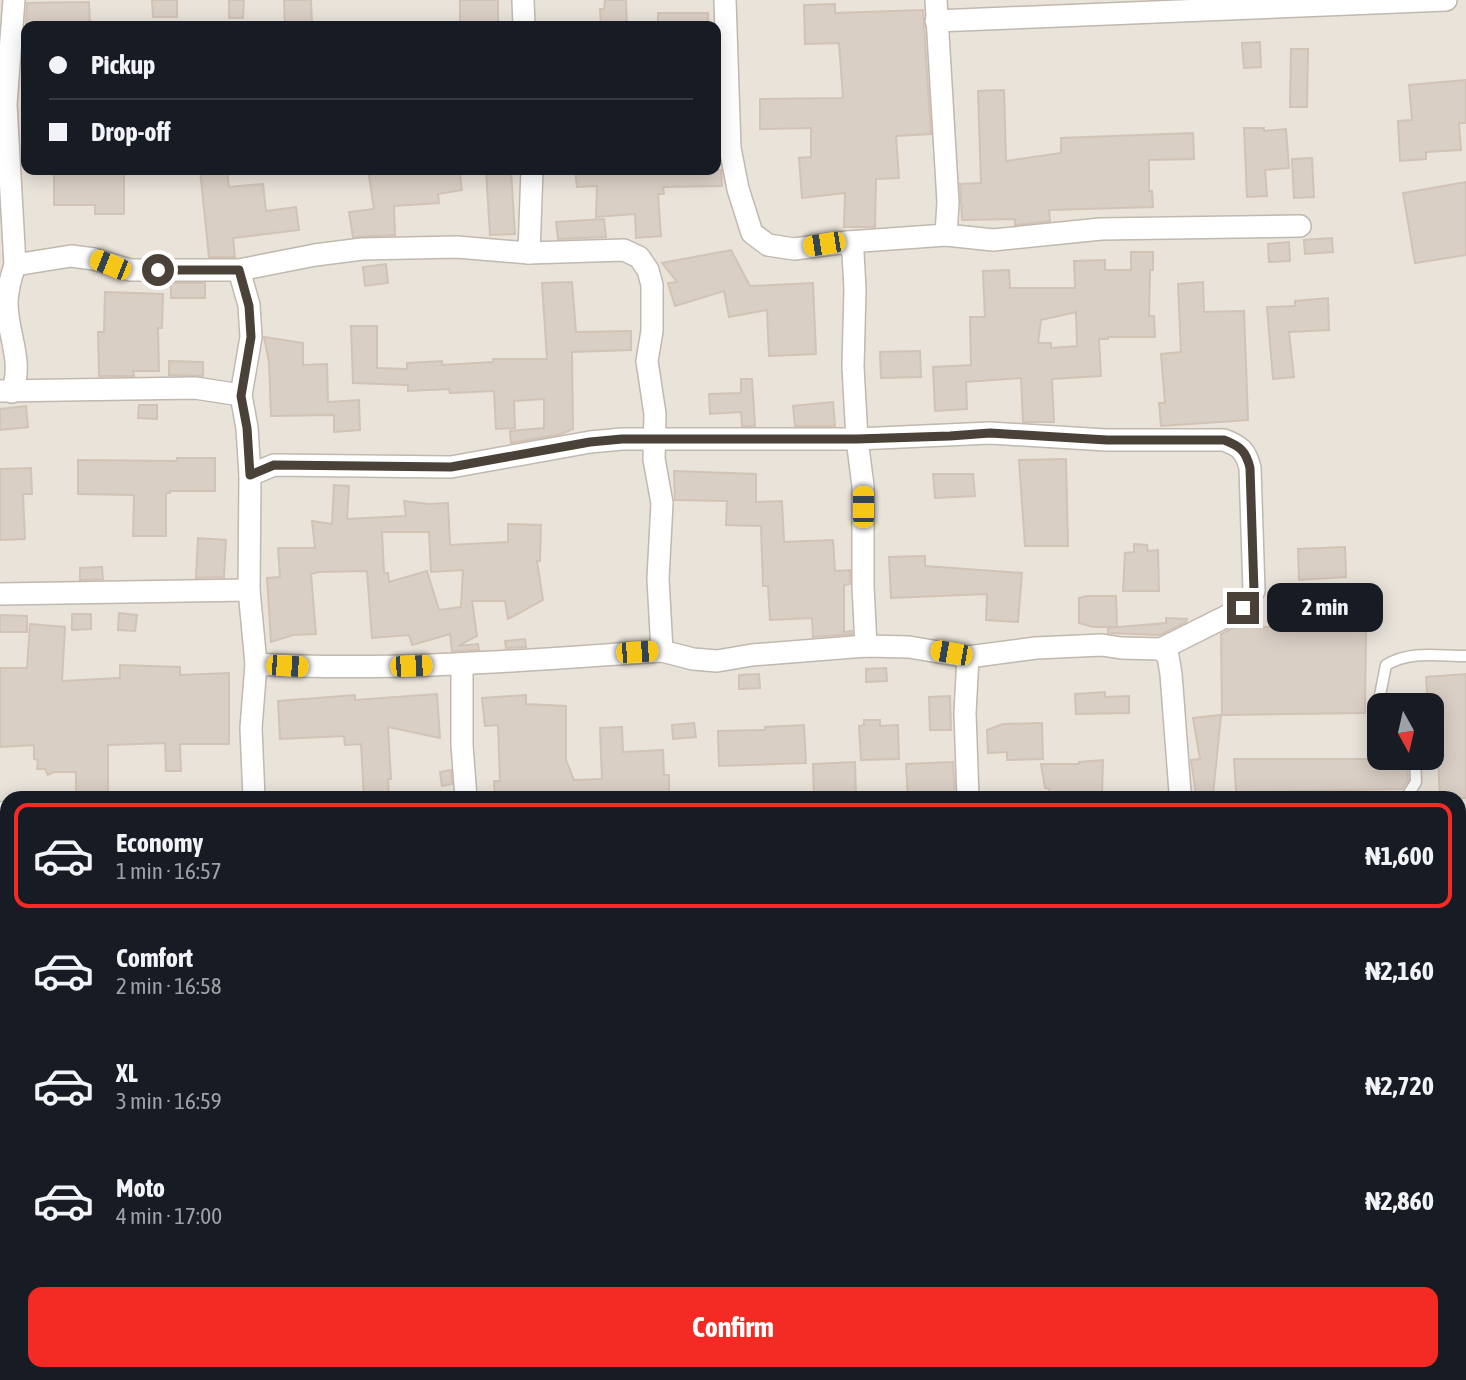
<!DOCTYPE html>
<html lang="en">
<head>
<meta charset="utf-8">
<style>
  body { margin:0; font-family:"Asap Condensed",sans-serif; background:#242831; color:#f1f3f6; height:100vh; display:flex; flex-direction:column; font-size:26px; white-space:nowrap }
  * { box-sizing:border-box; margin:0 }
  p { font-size:23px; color:#9ea1a6 }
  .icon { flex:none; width:38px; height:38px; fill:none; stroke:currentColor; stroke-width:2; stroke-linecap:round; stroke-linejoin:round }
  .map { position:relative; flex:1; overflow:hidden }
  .details { position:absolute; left:0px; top:791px; width:1466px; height:590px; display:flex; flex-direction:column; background:#171b24; border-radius:21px 21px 0 0; box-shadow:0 4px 18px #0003 }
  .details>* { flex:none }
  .guide { position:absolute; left:21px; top:21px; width:700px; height:154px; border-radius:14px; box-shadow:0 4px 18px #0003; display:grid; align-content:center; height:154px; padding:0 28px; background:#171b24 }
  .needle { width:46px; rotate:172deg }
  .tools { position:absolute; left:1367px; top:693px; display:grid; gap:14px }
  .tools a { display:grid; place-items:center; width:77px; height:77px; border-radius:14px; background:#171b24; box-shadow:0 4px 18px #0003; font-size:35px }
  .end { position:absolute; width:32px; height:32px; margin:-16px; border:9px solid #4a4239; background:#fff; box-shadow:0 0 0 4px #fff }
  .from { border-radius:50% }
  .bubble { position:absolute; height:49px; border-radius:14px; background:#171b24; box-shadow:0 4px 18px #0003; font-size:23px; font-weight:700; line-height:49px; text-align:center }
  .car { position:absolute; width:21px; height:42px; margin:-21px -10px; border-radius:9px; box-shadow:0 0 5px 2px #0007; background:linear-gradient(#f5c518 24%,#345 0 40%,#f5c518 0 76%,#345 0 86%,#f5c518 0) }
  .guide b { display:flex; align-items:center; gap:24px; height:66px; font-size:26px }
  .guide b+b { border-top:2px solid #363941 }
  .guide i { width:18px; height:18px; background:#f1f3f6 }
  ul { padding:12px 0 0; list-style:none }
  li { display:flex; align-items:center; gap:21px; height:105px; margin:0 14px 10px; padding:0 14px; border:4px solid transparent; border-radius:14px }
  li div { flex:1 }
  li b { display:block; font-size:26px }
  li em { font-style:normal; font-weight:700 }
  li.active { border-color:#f42a25 }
  li>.icon { width:63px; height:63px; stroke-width:1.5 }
  .primary-button { display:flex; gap:14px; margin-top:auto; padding:14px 28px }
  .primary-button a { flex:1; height:80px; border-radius:14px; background:#f42a25; color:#fff; font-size:28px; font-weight:700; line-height:80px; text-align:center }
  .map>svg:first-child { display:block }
</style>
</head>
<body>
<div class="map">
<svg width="1466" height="1380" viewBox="0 0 1466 1380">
  <rect width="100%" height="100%" fill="#f6f1ec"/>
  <path fill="#e9e3da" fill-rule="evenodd" d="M0,0H1466V1380H0ZM26,26H716V170H26ZM1379,705H1432V758H1379ZM7,798H1460V1374H7Z"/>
  <g fill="#dacfc5" stroke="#d2c3b5" stroke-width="2" fill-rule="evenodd">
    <polygon points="152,0 177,0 177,17 153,17"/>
    <polygon points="229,0 244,0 243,18 229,18"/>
    <polygon points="284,0 311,0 312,26 285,26"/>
    <polygon points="460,0 498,0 498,25 460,24"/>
    <polygon points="605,0 626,0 627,26 601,26 600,9 604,9"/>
    <polygon points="89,2 90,26 26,26 27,3"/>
    <polygon points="835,4 835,13 923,10 931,134 896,136 899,178 876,179 875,227 844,227 845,193 802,198 799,158 811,157 811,128 760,129 760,99 843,98 839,43 805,44 804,5"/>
    <rect x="658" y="13" width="50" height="13"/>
    <polygon points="1260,42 1261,67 1244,68 1242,43"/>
    <polygon points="1291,49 1308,49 1307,107 1290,107"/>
    <polygon points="1466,80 1466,123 1459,123 1461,150 1426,152 1426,159 1400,161 1398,121 1412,120 1409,85"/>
    <polygon points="1004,90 1006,161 1061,153 1061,138 1193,133 1194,159 1149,160 1149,191 1152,191 1153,207 1049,210 1050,221 1015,225 1015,219 962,220 960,184 981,183 978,91"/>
    <polygon points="1244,128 1264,128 1264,131 1286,129 1289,168 1265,170 1267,196 1247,197"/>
    <polygon points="1312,158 1314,197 1294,198 1292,159"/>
    <polygon points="54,170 124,172 124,214 95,214 95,205 54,205"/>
    <polygon points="200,170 227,170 229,187 263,184 266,211 296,207 299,230 233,238 235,257 209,257"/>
    <polygon points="368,170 459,170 462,190 438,194 439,203 394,206 395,235 353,237 349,212 374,209"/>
    <polygon points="486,170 511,170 515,234 490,235"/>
    <polygon points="575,170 721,170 722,186 663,187 664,194 658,194 661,236 636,238 635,214 596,217 597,186 577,187"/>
    <polygon points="1466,182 1466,255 1415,263 1403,193"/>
    <polygon points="604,219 606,237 558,239 556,222"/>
    <polygon points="1332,238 1333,252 1305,254 1304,240"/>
    <polygon points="1289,242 1290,261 1269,262 1268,244"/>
    <polygon points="731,250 750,286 813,283 816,354 769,356 767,310 729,317 724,291 675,306 668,283 677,282 662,263"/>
    <path d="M1131,252H1153V270H1150L1149,316H1154L1155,337H1108V339H1099L1101,376L1052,379L1054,422H1023L1021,378L966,382L967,409L935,411L933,367L971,365L970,317H985L983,271L1009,270L1010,288H1075L1074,261L1105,260V270H1131ZM1076,312L1077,346L1051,348V343H1038L1041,320Z"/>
    <polygon points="386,264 388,283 365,286 363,267"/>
    <polygon points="572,282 576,332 631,331 631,350 572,352 573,429 561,434 511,443 510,431 544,428 544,399 514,401 515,428 496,429 494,391 450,393 449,389 408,391 408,385 353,383 351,326 377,326 377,368 407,369 407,363 442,361 442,365 493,362 493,359 547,359 542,283"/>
    <polygon points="1203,282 1204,312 1244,311 1248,420 1161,426 1159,403 1165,403 1161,354 1181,352 1178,284"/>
    <rect x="171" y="283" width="34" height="15"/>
    <polygon points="105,292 163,294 162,328 158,328 159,371 133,371 134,376 99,376 98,332 104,332"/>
    <polygon points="1328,298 1329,330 1289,332 1294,377 1273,379 1267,307 1295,306 1295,301"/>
    <polygon points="264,337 303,343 303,365 327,364 328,402 359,400 360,430 334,432 334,415 271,416 269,362"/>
    <polygon points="920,351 921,377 881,378 880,352"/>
    <polygon points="169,361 203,362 203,376 169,375"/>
    <polygon points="741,379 752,379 755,426 742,426 741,412 710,414 709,394 741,393"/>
    <polygon points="833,402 835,426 795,426 793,406"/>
    <polygon points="139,405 157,405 157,419 138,418"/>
    <polygon points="26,406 28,427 0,430 0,409"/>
    <polygon points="177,458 215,458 215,491 170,491 170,493 166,493 166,536 133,536 134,495 78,494 78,460 177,461"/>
    <polygon points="1066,459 1068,546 1025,546 1019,460"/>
    <polygon points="31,468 32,494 23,494 25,539 0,540 0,469"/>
    <polygon points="674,471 756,474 756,502 782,501 784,542 833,540 835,571 850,570 850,584 844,585 844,632 852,631 852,634 813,637 812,618 770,620 768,586 763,586 761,526 726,525 727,501 675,500"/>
    <polygon points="933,474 973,474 975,496 935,498"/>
    <path d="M334,485L349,486L347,519L406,516L404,501L428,504L448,503L450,545L508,542V524L541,525L540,561H537L543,600L508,619L505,601H472L477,636L458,646L478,644L479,650L452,651L450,634L412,645L409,635L372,638L367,571L319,572L311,574L316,634L293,635L271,642L267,578L280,577L278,548H315L312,521L332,524ZM382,532H429L431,572L463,570L461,607L439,610L427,571L389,582L388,573H384Z"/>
    <polygon points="198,538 226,540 224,577 196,578"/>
    <polygon points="1134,544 1147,545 1148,551 1158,550 1159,591 1123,591 1125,553 1134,552"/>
    <polygon points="1345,547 1346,577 1299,580 1298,549"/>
    <polygon points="925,556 925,566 1022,573 1018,622 986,620 987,594 891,598 889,557"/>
    <polygon points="102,567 103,579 80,580 80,568"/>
    <polygon points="1086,596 1116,596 1117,627 1093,627 1079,623 1079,598"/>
    <polygon points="119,613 137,615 135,631 118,630"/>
    <polygon points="72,614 91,614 91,629 72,630"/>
    <polygon points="0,615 27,616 27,632 0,632"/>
    <polygon points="1166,618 1187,619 1186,622 1160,635 1108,633 1108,628 1166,623"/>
    <polygon points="30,624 65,627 62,681 120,678 120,665 180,667 180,675 229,673 229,744 180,744 181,771 166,771 165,743 108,745 108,796 76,797 76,772 54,772 48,775 45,769 37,769 38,760 34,759 34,745 0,747 0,668 27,668"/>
    <polygon points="1366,626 1365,713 1222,715 1221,634 1235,627"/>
    <polygon points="525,639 526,647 506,648 505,641"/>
    <polygon points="886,668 887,681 866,682 866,669"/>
    <polygon points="759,674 760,688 739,689 739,675"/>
    <polygon points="1466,674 1466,798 1440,798 1438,760 1433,761 1432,705 1428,705 1426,677"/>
    <polygon points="1105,692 1105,697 1129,696 1129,713 1076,714 1075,694"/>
    <polygon points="437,694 440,738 388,727 391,779 388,779 389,798 364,798 361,744 345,745 344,736 280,739 278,701 355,695 355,700"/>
    <polygon points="526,695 526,704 566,706 566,760 574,780 602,779 600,728 622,727 623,752 663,750 664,775 669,775 669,798 495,798 494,781 500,781 498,725 485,726 482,698"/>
    <polygon points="950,696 951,730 930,730 929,697"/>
    <polygon points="1221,715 1213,795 1196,795 1191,760 1200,759 1193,718"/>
    <polygon points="864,720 880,720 880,726 898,725 899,759 861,760 859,726 864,725"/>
    <polygon points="694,723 696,737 673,739 672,725"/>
    <polygon points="1042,723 1043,759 1007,760 1007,752 988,753 987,730 1003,724"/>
    <polygon points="804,725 806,763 719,766 718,731 765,730 765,727"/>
    <polygon points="1234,759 1407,759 1408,780 1402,789 1236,792"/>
    <polygon points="1103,760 1102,798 1049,798 1049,789 1045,788 1041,764 1079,764 1079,762"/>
    <polygon points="855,762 856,798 814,798 813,764"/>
    <polygon points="953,762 955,798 908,798 906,764"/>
    <polygon points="451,770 452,784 442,786 440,772"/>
  </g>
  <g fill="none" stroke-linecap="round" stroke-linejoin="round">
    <g stroke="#c1b8af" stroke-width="13">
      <g id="lane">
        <path d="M1385,705L1380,695L1386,665C1411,650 1438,656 1466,656"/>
        <polyline points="1406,798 1416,782 1415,758"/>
        <polyline points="1460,1202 1466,1203"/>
        <polyline points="1460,1298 1466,1298"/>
      </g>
    </g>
    <g stroke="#c1b8af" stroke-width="24">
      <g id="street">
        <polyline points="523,0 524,26"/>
        <polyline points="725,0 730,148 738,189 752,233 768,245 794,249 848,242 946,235"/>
        <polyline points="936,0 948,202 946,235 993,240 1101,229 1300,226"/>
        <polyline points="936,21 1446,0"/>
        <polyline points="848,242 853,253 855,289 853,367 857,439 863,486 863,586 866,646"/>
        <polyline points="529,253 532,170"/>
        <polyline points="15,265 71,256 94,259 130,270 239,270 315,255 362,249 457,247 529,253 624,250 639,257 648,270 652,285 652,331 647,361 655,414 654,459 662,503 658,579 662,651"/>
        <polyline points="239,270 249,305 251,337 241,395 247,428 250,475 249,590 256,664 251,728 254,798"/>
        <polyline points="0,391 195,388 241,395"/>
        <path d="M12,392C24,361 7,334 7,303C7,290 11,277 15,265L6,104L14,0"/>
        <path d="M250,475L274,465L451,467L590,442L622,439H857L990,433L1106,440H1224C1240,446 1246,451 1250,468L1254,591L1243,608L1161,649"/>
        <polyline points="0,594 249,590"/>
        <path d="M256,664C392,672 527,660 662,651L693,659L717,661L752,655L866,646L909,647L968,657L1036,648L1102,645L1121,648L1161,649L1168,656L1171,674L1180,792"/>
        <polyline points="462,665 462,745 466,798"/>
        <polyline points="968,798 965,713 968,657"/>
        <polyline points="0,813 7,812"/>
        <polyline points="0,1020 7,1020"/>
        <polyline points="0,1226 7,1227"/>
        <polyline points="490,1374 490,1380"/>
        <polyline points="700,1374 700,1380"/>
        <polyline points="909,1374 909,1380"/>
        <polyline points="1115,1374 1115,1380"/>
        <polyline points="286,1380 286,1374"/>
      </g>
    </g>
    <use href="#lane" stroke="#fff" stroke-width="10"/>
    <use href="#street" stroke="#fff" stroke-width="21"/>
  </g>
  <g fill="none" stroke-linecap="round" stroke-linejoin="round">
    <path stroke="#4a4239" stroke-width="9" d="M158,270H239L249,306L251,337L241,396L247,428L250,475L274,465L451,467L590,442L622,439H857L950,436L990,433L1107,440H1224C1240,446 1246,451 1250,468L1254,591L1243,608"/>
  </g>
</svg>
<div class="tools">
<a><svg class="needle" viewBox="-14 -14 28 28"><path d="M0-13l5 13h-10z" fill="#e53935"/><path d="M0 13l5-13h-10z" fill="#9ea1a6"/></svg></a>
</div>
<i class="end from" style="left:158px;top:270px"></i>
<i class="end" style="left:1243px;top:608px"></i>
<div class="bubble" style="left:1267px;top:583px;width:116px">2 min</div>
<i class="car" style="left:824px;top:244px;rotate:261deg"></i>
<i class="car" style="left:110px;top:265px;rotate:292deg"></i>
<i class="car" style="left:863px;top:507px;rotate:0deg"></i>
<i class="car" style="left:637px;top:652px;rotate:86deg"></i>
<i class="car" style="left:951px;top:653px;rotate:280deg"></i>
<i class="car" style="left:287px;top:666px;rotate:93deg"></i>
<i class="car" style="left:411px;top:666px;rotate:88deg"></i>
<div class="guide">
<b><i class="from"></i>Pickup</b>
<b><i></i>Drop-off</b>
</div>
<section class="details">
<ul>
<li class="active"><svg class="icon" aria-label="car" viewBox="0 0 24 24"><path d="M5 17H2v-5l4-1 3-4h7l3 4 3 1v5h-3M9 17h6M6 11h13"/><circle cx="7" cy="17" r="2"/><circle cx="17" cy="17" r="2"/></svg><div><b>Economy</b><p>1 min · 16:57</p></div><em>₦1,600</em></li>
<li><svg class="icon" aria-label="car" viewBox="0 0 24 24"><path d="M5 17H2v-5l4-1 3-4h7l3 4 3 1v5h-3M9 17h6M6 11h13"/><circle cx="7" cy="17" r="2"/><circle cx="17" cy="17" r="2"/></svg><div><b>Comfort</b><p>2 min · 16:58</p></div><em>₦2,160</em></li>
<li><svg class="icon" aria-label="car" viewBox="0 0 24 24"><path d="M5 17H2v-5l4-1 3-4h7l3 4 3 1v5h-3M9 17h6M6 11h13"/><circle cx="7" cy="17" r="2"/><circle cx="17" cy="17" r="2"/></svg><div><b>XL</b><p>3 min · 16:59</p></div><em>₦2,720</em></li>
<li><svg class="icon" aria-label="car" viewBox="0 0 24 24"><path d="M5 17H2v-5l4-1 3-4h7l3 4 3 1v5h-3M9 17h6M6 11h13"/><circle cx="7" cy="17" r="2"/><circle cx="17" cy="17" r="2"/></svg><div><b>Moto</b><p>4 min · 17:00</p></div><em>₦2,860</em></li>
</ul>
<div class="primary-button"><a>Confirm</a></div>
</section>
</div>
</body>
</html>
